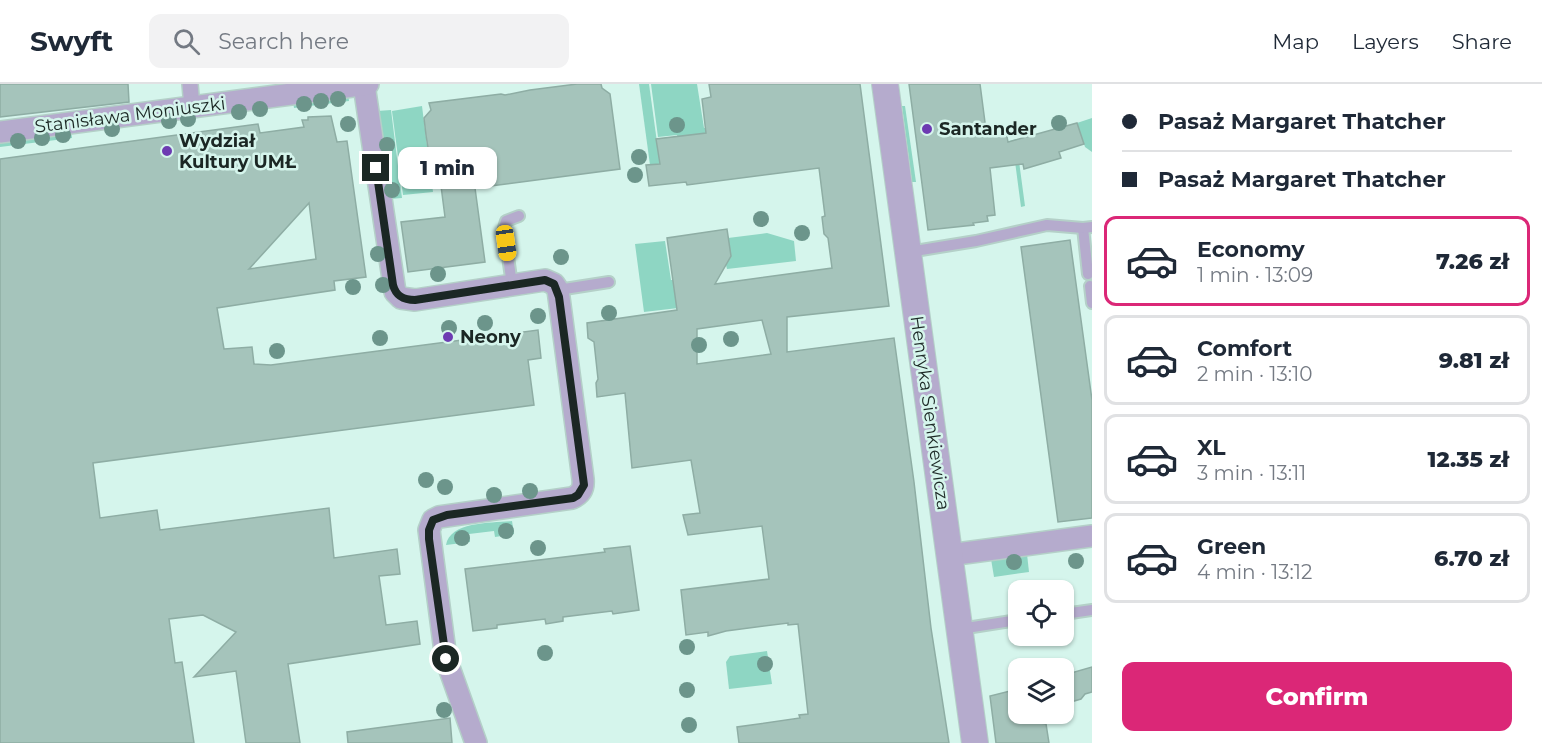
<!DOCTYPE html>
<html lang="en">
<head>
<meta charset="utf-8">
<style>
  body { margin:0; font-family:Montserrat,sans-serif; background:#f2f2f3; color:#1f2937; height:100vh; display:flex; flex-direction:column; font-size:22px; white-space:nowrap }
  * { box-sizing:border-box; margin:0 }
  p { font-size:20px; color:#747a83 }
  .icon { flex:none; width:33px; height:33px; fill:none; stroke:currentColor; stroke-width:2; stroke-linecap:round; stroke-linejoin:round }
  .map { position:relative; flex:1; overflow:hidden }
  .drawer { display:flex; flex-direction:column; background:#fff; width:450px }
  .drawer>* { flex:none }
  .guide { display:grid; align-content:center; height:132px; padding:0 30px; background:#fff }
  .buttons { position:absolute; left:1008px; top:496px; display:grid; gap:12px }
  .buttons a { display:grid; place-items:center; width:66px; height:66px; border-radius:12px; background:#fff; box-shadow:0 2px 4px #0004; font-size:30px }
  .end { position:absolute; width:27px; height:27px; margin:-14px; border:8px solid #1b2724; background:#fff; box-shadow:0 0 0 3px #fff }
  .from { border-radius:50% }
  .bubble { position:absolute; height:42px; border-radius:12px; background:#fff; box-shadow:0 2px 4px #0004; font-size:20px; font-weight:800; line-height:42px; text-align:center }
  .car { position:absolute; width:18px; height:36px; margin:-18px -9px; border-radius:8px; box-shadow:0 0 4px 2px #0007; background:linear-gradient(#f5c518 24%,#345 0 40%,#f5c518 0 76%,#345 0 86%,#f5c518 0) }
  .guide b { display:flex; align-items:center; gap:21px; height:57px; font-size:22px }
  .guide b+b { border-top:2px solid #e0e1e3 }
  .guide i { width:15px; height:15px; background:#1f2937 }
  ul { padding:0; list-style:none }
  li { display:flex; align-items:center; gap:18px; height:90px; margin:0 12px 9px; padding:0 18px; border:3px solid #e0e1e3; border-radius:12px }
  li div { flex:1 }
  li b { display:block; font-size:22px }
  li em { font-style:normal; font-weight:800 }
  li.on { border-color:#db2777 }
  li>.icon { width:54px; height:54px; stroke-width:1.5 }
  .button { display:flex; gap:12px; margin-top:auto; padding:12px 30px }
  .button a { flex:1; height:69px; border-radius:12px; background:#db2777; color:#fff; font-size:24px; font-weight:800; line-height:69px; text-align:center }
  header { display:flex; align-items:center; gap:36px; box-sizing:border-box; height:84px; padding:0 30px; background:#fff; border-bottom:2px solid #e0e1e3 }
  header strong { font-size:28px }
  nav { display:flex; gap:33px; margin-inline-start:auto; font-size:21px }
  .search { width:420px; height:54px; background:#f2f2f3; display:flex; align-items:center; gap:15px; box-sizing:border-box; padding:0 21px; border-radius:12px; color:#747a83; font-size:22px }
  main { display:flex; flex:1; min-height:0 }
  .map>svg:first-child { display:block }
</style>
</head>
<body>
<header>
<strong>Swyft</strong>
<div class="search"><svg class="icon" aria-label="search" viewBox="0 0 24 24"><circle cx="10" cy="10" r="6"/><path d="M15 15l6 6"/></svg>Search here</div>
<nav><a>Map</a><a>Layers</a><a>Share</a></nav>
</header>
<main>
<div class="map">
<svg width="1092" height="659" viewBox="0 0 1092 659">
  <rect width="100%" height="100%" fill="#d5f5ec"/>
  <g fill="#8ed6c3">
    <polygon points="639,0 649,0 660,80 650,81"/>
    <polygon points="651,0 697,0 704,44 711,44 716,70 680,74 677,51 658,53"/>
    <polygon points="348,9 349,17 294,24 293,17"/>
    <polygon points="422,22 433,108 403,111 392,27"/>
    <polygon points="902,22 905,22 916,98 912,98"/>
    <polygon points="391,26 402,114 389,115 377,27"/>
    <polygon points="1092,34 1092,68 1085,63 1077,39"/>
    <polygon points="71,46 72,54 0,63 0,56"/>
    <polygon points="1016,55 1025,122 1021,123 1014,70 1000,60"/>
    <polygon points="767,149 794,157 796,177 727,185 725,177 728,154"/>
    <polygon points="665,157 671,196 674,196 678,224 644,228 635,160"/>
    <path d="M512,437L514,450L495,453L494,447L469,450L470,458L446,461C450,437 492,439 512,437Z"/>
    <polygon points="1027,470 1029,488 994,493 991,475"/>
    <polygon points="767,567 772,600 729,605 726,578 730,572"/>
  </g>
  <g fill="#a5c4bb" stroke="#8eada4" stroke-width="1.5" fill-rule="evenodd">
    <polygon points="0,0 128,0 129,18 0,33"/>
    <polygon points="577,0 601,0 602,4 610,10 620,85 475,104 485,178 408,188 401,138 445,133 441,102 433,96 426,51 424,34 431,26 429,19 501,10 505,11 530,6"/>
    <path d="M709,0H860L889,222L787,233V268L894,254L914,398L931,544L949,659H739L737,643L800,634L799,631L808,630L798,540L788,541V539L726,547L708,552V548L686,551L681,506L769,495L762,442L688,451L683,431L700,429L691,376L632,384L625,309L597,313L596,299L598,295L594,258L588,254L587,239L677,226L667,154L727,145L731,172L715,200L832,184L828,154L824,150L822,133L825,132L819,84L687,101L686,98L649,102L646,81L660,80L656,55L706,49L702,15L711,13ZM762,236L771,270L697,280V245Z"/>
    <polygon points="909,0 980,0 986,46 1005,43 1008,58 1077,39 1084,60 1059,68 1061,74 1024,85 1023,80 990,84 995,131 987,132 988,137 973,139 974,141 928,146"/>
    <path d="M331,32L337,58L347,57L366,193L334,197L335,206L217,224L224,265L252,263L254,280L271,281L538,246L541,274L528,276L534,321L93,379L100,434L157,426L160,446L329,424L334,474L397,465L400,490L379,492L386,541L417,537L420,560L288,580L300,659H246L236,587L194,593L236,548L203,531L169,535L175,579L182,578L194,659H0V75L258,40L260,49L304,43L302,36H308V33ZM309,119L316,175L249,185Z"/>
    <polygon points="1070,156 1092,316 1092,434 1058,438 1021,163"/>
    <polygon points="630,462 639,526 613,530 612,527 563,533 563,537 546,540 545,535 497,541 497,544 473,547 465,485 605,468 604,465"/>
    <polygon points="1092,583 1092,608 1085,610 1081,615 1064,620 1064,591"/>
    <polygon points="1018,605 1018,633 1014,634 1046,640 1049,659 996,659 990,612"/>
    <polygon points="450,634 452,659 348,659 347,648"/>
  </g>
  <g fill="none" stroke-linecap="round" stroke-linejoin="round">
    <g stroke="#b4d0c8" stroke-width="14">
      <g id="service">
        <polyline points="1083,144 1088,190"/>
        <polyline points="909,168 976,157 1047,141 1083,144 1092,143"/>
        <polyline points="512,201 504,144 506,137 519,132"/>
        <polyline points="1090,202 1092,219"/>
        <polyline points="558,206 609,198"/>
        <polyline points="1064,530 1092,526"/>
        <polyline points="960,545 1018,536"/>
      </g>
    </g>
    <g stroke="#b4d0c8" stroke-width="18">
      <polyline id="pedestrian" points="190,0 192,23"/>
    </g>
    <g stroke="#b4d0c8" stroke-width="24">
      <g id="minor">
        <path d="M364,1L395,208L401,214L415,216L545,196L554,200L558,206L583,395C584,405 581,410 572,414L439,433L433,436L429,446L446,575L476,659"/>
        <polyline points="0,48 368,0"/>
        <polyline points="949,471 1092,452"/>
      </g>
    </g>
    <g stroke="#b4d0c8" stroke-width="28">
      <polyline id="tertiary" points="885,0 975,659"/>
    </g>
    <use href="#service" stroke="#b5abcd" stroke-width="10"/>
    <use href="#pedestrian" stroke="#b5abcd" stroke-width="15"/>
    <use href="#minor" stroke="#b5abcd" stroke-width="21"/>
    <use href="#tertiary" stroke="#b5abcd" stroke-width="26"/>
  </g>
  <g fill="#6c958b">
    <circle cx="338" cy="15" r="8"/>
    <circle cx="321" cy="17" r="8"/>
    <circle cx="304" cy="20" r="8"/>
    <circle cx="260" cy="25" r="8"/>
    <circle cx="239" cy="28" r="8"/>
    <circle cx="188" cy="35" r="8"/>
    <circle cx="169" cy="37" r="8"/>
    <circle cx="1059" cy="39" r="8"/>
    <circle cx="348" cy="40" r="8"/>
    <circle cx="677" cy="41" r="8"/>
    <circle cx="112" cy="45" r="8"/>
    <circle cx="63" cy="51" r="8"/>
    <circle cx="42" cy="54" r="8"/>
    <circle cx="18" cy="57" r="8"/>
    <circle cx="387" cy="61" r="8"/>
    <circle cx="639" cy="73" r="8"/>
    <circle cx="635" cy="91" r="8"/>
    <circle cx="392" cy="106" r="8"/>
    <circle cx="761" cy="135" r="8"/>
    <circle cx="802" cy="149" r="8"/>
    <circle cx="378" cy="170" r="8"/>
    <circle cx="561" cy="173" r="8"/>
    <circle cx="438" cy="190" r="8"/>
    <circle cx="383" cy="201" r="8"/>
    <circle cx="353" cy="203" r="8"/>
    <circle cx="609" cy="229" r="8"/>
    <circle cx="538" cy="232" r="8"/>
    <circle cx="485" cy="239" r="8"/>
    <circle cx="449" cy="244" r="8"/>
    <circle cx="380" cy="254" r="8"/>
    <circle cx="731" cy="255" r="8"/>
    <circle cx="699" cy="261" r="8"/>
    <circle cx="277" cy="267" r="8"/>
    <circle cx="426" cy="396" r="8"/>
    <circle cx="445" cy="403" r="8"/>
    <circle cx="530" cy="407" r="8"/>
    <circle cx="494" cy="411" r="8"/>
    <circle cx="506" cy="447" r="8"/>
    <circle cx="462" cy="454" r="8"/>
    <circle cx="538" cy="464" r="8"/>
    <circle cx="1076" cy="477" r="8"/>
    <circle cx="1014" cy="478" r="8"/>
    <circle cx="687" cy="563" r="8"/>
    <circle cx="545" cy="569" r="8"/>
    <circle cx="765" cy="580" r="8"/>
    <circle cx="687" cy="606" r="8"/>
    <circle cx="444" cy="626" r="8"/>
    <circle cx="689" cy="641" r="8"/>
  </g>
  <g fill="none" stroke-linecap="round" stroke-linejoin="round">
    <path stroke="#1b2724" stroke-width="8" d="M376,84L393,201C396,212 403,216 415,216L545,196L554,200L559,213L584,401L578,411L573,414L447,431L433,436L429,446V455L446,575"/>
  </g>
  <g fill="#6d3bb2" stroke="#d5f5ec" stroke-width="2">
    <circle cx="927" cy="45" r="6"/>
    <circle cx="167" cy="67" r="6"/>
    <circle cx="448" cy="253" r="6"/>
  </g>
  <g text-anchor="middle" stroke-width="5" stroke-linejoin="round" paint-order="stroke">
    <g font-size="18" fill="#1b2724" stroke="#d5f5ec">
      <text transform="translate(130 31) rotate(-7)" y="6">Stanisława Moniuszki</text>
      <text transform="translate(930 329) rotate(82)" y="6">Henryka Sienkiewicza</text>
    </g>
    <g font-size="18" font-weight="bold" fill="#1b2724" stroke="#d5f5ec" text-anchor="start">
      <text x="939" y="51">Santander</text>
      <text x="179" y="63">Wydział<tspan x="179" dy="21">Kultury UMŁ</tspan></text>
      <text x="460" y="259">Neony</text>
    </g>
  </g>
</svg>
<div class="buttons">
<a><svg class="icon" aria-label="locate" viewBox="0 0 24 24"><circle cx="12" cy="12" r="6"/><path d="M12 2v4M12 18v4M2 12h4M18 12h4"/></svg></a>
<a><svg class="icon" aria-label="layers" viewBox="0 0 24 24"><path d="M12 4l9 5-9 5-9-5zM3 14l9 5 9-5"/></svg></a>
</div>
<i class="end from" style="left:446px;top:575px"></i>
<i class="end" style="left:376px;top:84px"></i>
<div class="bubble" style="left:398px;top:63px;width:99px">1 min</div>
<i class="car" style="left:506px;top:159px;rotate:172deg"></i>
</div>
<section class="drawer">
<div class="guide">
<b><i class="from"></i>Pasaż Margaret Thatcher</b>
<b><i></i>Pasaż Margaret Thatcher</b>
</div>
<ul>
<li class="on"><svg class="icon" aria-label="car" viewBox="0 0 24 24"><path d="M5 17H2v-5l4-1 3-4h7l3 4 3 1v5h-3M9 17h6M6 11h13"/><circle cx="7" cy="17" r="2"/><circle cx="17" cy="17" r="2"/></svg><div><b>Economy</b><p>1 min · 13:09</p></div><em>7.26 zł</em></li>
<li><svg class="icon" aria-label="car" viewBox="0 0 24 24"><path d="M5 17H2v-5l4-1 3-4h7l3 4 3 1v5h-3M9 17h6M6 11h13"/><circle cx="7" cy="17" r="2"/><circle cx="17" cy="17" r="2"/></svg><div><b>Comfort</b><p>2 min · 13:10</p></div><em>9.81 zł</em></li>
<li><svg class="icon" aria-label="car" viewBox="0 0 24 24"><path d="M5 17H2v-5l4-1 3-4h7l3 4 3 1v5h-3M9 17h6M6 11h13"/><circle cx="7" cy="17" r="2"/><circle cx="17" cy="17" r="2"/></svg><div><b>XL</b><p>3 min · 13:11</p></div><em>12.35 zł</em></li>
<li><svg class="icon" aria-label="car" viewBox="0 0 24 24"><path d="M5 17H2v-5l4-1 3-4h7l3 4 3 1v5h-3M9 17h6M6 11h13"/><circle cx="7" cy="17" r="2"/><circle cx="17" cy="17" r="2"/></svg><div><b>Green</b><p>4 min · 13:12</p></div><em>6.70 zł</em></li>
</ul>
<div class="button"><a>Confirm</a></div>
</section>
</main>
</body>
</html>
